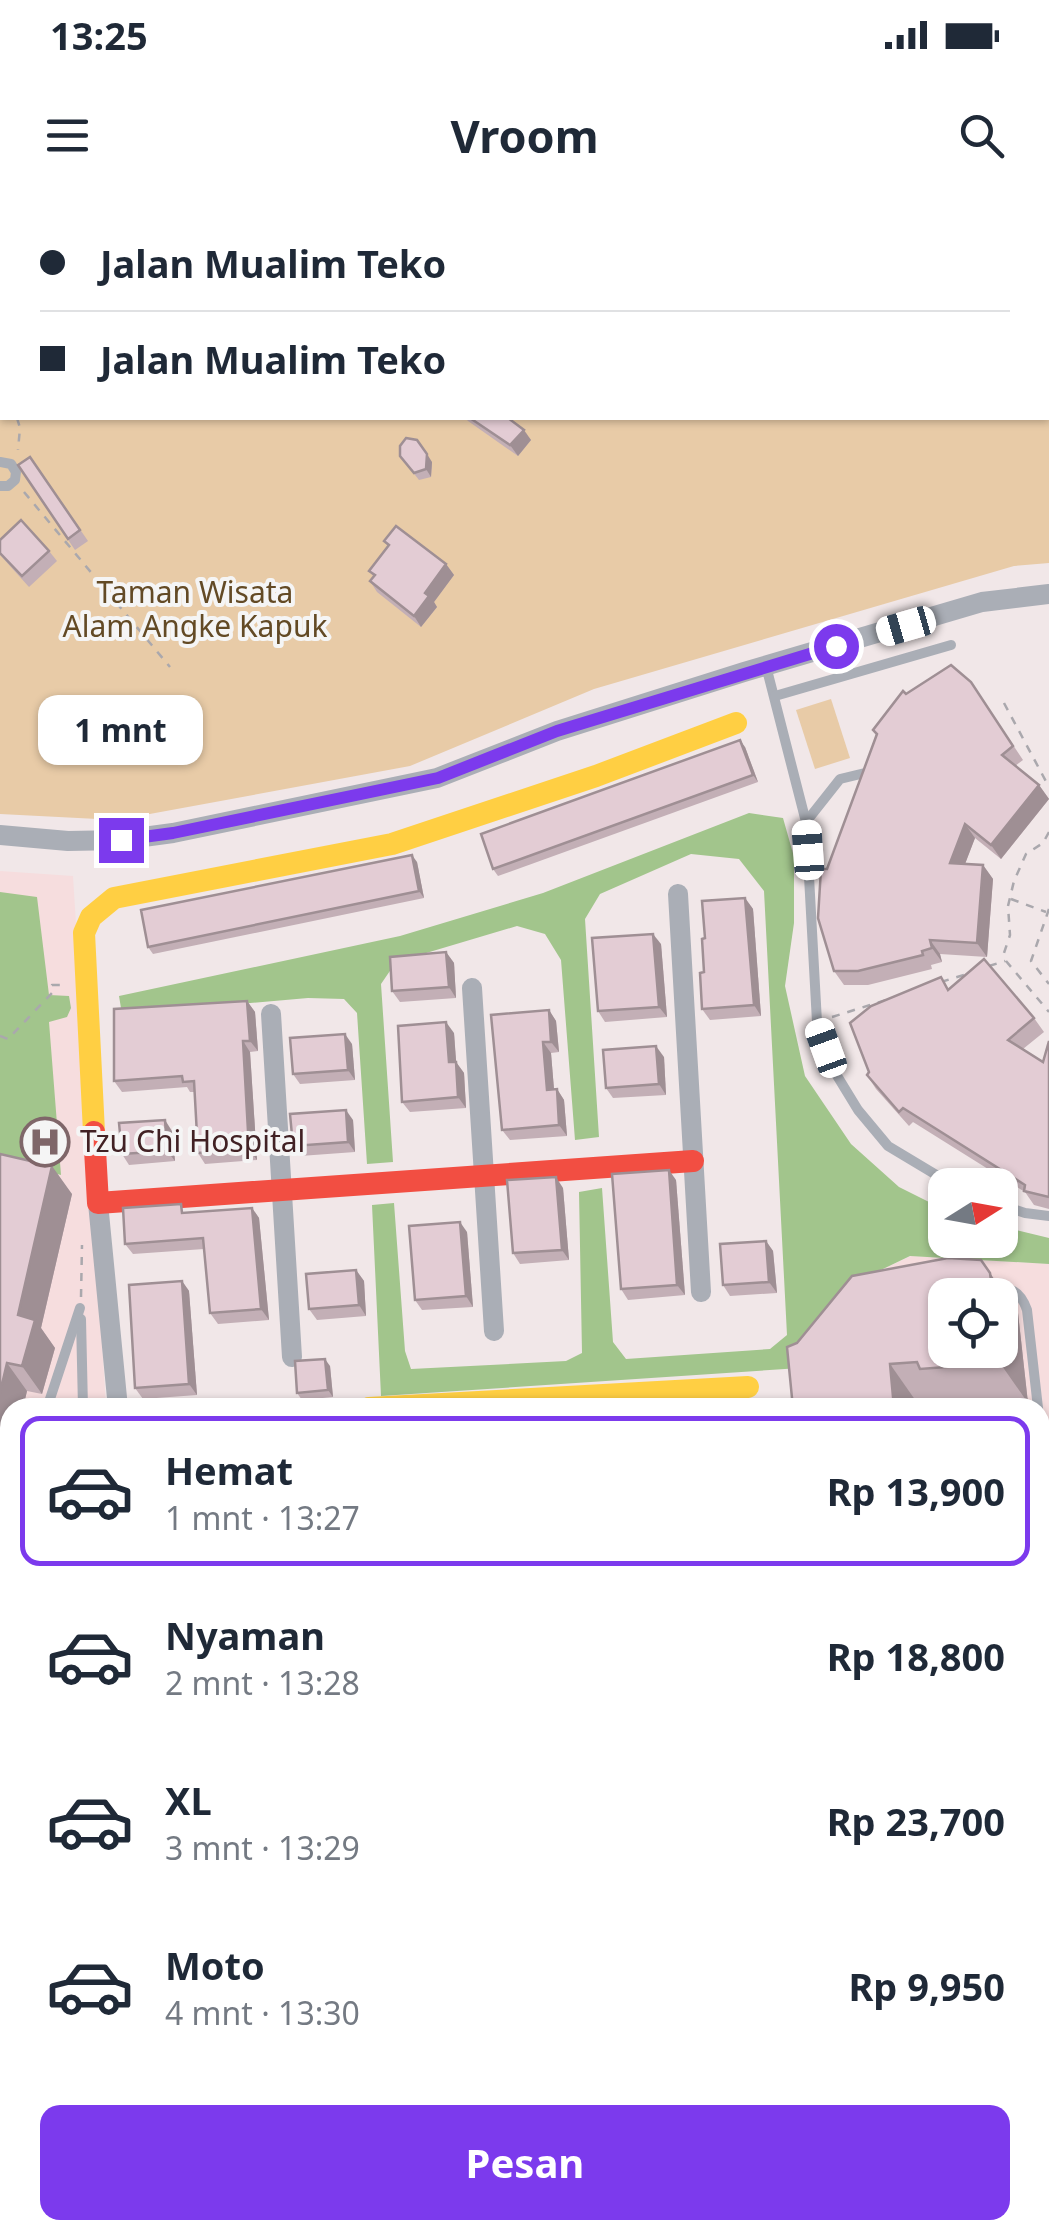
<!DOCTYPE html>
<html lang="id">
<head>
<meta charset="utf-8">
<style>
  body { margin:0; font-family:"Noto Sans",sans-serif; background:#f2f2f3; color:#1f2937; height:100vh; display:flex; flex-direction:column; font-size:38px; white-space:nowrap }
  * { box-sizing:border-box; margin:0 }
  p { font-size:32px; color:#747a83 }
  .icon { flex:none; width:55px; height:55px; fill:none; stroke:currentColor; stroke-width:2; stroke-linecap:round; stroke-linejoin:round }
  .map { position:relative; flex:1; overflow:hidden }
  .side { position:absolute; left:0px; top:1198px; width:1050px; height:842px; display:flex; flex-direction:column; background:#fff; border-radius:30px 30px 0 0; box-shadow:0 2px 8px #0004 }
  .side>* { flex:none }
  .top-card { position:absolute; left:0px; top:0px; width:1050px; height:220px; box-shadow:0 2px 8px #0004; display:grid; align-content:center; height:220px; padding:0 40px; background:#fff }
  .needle { width:65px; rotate:79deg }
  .tools { position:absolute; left:928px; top:968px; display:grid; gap:20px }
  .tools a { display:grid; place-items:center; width:90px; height:90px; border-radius:20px; background:#fff; box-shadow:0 2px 8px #0004; font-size:50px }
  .end { position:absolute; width:45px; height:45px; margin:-22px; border:12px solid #7c3aed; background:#fff; box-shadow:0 0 0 5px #fff }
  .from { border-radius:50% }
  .bubble { position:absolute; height:70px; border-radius:20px; background:#fff; box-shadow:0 2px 8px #0004; font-size:32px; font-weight:700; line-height:70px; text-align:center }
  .car { position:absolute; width:30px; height:60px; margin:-30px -15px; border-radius:12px; box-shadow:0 0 8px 2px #0007; background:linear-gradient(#fff 24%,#345 0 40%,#fff 0 76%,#345 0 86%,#fff 0) }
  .top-card b { display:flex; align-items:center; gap:35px; height:95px; font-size:38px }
  .top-card b+b { border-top:2px solid #e0e1e3 }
  .top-card i { width:25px; height:25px; background:#1f2937 }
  ul { padding:18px 0 0; list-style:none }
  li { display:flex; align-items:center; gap:30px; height:150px; margin:0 20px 15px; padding:0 20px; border:5px solid transparent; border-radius:20px }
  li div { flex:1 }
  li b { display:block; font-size:38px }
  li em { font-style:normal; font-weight:700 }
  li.selected { border-color:#7c3aed }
  li>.icon { width:90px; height:90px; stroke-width:1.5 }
  .primary-button { display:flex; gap:20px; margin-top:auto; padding:20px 40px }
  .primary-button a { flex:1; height:115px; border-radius:20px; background:#7c3aed; color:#fff; font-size:40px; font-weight:700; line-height:115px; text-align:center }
  .status { display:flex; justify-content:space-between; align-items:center; height:70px; padding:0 50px; background:#fff; direction:ltr }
  .status svg { height:28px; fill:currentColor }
  header { display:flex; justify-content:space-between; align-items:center; height:130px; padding:0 40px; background:#fff; font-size:45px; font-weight:700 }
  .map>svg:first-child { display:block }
</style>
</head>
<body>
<div class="status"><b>13:25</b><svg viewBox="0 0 49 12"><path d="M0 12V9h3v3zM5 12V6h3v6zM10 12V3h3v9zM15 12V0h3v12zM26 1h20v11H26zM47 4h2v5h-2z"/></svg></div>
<header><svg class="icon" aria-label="menu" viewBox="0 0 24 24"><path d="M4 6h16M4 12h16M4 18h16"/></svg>Vroom<svg class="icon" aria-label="search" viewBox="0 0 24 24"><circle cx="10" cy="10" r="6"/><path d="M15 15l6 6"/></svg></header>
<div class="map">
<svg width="1049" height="2038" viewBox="0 0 1049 2038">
  <rect width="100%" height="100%" fill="#f1e7e8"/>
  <g fill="#f6ddde" fill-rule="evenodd">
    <polygon points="0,671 73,676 106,1207 10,1208 10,1380 0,1380"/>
    <path d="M911,1056L1049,1064V1313L1040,1315V1208L802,1207L858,1081ZM945,1095H1000V1150H945Z"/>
    <polygon points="1049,1520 1049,1722 1040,1722 1040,1521"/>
    <polygon points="0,1567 10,1568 10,1802 0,1802"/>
  </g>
  <g fill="#e8cba7" fill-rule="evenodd">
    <path d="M0,0H1049V363L1014,366L594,489L410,566L117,620L0,614ZM2,2H1048V218H2Z"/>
    <polygon points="831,499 850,558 815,569 796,510"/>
  </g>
  <g fill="#a2c58c">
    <polygon points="749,613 783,618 794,657 794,723 785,786 805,876 851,944 899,987 945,1010 945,1040 1000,1040 1000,1026 1049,1038 1049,1064 910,1056 858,1081 800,1168 381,1196 372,1005 394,1003 405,1151 411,1169 566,1161 582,1153 579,992 602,988 613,1142 626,1159 770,1149 787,1135 764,691 739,659 691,654 600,694 585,719 599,937 575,940 561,760 545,734 517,726 396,762 381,784 393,962 367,964 357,813 344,799 308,798 122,814 119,796 400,736 543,693"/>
    <polygon points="0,692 37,697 49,795 69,796 71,808 67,817 49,822 61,975 0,959"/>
  </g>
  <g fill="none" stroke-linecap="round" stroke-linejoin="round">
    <g stroke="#a2c58c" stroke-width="5">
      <polyline points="1040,1424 1049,1423"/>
      <polyline points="0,1467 10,1468"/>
    </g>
    <g stroke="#aaa8ad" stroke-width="2.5" stroke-dasharray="8 8" stroke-linecap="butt">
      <polyline points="88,0 94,2"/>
      <polyline points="250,0 253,2"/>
      <polyline points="986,0 989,2"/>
      <polyline points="99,2 102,0"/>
      <polyline points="285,2 287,0"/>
      <polyline points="338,2 345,0"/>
      <polyline points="1048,49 1049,50"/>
      <polyline points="0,150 2,148"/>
      <polyline points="0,183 2,188"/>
      <polyline points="17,218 20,228 18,250"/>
      <polyline points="24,292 170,467"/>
      <polyline points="1004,503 1049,587"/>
      <polyline points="1049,632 1043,643 1026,654 1014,681 1008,706 1010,735 1004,753 1006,761 1049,812"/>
      <polyline points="1011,699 1046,712"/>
      <polyline points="1049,709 1031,761 1049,784"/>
      <polyline points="989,766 1005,761"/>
      <polyline points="941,782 967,774"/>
      <polyline points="832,817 886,800"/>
      <polyline points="0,836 8,839 52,793 52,785 66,785"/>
      <polyline points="81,1097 82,1045"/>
    </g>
    <g stroke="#aaaeb6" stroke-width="10">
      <polyline points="0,262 11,264 16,272 15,280 8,286 0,286"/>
      <polyline points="766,466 806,622 817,822 836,874 858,910 888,946 953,985"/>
      <polyline points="775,496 951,445"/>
      <polyline points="806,622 840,579 869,572"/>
      <polyline points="1000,1005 1025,1013 1049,1016"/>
      <path d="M988,1089C1010,1086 1020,1090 1027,1110L1038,1208"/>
      <polyline points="81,1119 83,1208"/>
      <polyline points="47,1208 80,1108"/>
      <polyline points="0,1310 10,1317"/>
      <polyline points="0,1363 10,1321"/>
      <polyline points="1040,1509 1049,1510"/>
      <polyline points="1040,1528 1049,1529"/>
      <polyline points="1040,1685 1049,1685"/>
      <polyline points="9,1698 7,1740 10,1762"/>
    </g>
    <g stroke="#aaaeb6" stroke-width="20">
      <polyline points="0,635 68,641 121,640 173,633 437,578 557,531 744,472 982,402 1049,394"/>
      <polyline points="678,694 701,1092"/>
      <polyline points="472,788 494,1131"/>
      <polyline points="271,814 292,1157"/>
      <polyline points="98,1003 118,1208"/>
      <polyline points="1040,1327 1049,1326"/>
      <polyline points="1040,1744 1049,1745"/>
      <polyline points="1040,1776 1049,1777"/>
      <polyline points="0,1817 10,1816"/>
      <polyline points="0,2010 10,2009"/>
      <polyline points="40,2030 41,2038"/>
      <polyline points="191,2030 191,2038"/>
      <polyline points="344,2030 345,2038"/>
      <polyline points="486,2030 486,2038"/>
      <polyline points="613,2030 614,2038"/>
      <polyline points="712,2030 712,2038"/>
      <polyline points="814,2030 815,2038"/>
      <polyline points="909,2030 909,2038"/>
      <polyline points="935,2038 936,2030"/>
      <polyline points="1046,2038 1049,2018"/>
    </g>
    <g stroke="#16e098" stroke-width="22">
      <polyline points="1040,1356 1049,1356"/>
      <polyline points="0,1412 10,1412"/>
      <polyline points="0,1529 10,1530"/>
    </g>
    <g stroke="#ffcf43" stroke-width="22">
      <polyline points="94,932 84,733 91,717 114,698 392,644 596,576 736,523"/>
      <polyline points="369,1208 748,1187"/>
      <polyline points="1040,1490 1049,1489"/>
    </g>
    <polyline stroke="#f24e42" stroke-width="22" points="94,932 98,1003 693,961"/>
  </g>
  <g fill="#c3afb6">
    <polygon points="465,218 508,218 531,240 518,256 468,221"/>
    <polygon points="400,256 432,262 431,277 419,280"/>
    <polygon points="30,257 88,341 75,350 18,265"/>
    <polygon points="0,340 49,351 57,361 29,387 0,355"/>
    <polygon points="384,341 446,364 454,375 434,402 437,407 421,427 377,392 370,381 373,376 369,371 388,346"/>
    <polygon points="971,482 1023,560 1015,566 1039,585 1049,599 1001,659 975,638 965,664 983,665 993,679 987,757 940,754 942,762 931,765 932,769 868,785 844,785 834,771 827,669 876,535 873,530 906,494"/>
    <polygon points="745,547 758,582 498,676 493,669"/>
    <polygon points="417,662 424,698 153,754 148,747"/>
    <polygon points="745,698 753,709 761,816 710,820 702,809 705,738"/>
    <polygon points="661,744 667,817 605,822 598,811"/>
    <polygon points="446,752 454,763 456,798 400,802 392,791"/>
    <polygon points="949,789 1034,818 1044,832 1023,849 1043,862 1049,841 1049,1009 1034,1005 1025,992 913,922 909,926 876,889 867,875"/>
    <polygon points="247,801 255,812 258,851 250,852 257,960 205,964 198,953 195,892 190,892 187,887 122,892 114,881"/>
    <polygon points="549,810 556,821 559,852 551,853 554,890 557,889 564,900 567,936 510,940 502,930"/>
    <polygon points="454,833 456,862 464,873 466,908 410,912 402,902"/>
    <polygon points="352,844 355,880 300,884 293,874"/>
    <polygon points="664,857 666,895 613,898 606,888"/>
    <polygon points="353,920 355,952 300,956 293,946"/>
    <polygon points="172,931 175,961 129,965 122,954"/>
    <polygon points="0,954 72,994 41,1128 55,1148 42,1194 27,1191 23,1208 10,1208 9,1270 0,1268"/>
    <polygon points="676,980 685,1095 628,1100 621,1089"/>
    <polygon points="563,988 569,1060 520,1064 513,1053"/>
    <polygon points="252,1008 259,1018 269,1120 218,1124 210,1113 204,1049 133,1054 125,1044 187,1012"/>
    <polygon points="467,1032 473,1107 422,1110 415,1100"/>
    <polygon points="766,1041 773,1051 777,1093 730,1096 723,1085"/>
    <polygon points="356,1070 364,1081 366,1116 317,1120 309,1109"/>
    <polygon points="182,1081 189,1091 197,1195 143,1199 135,1188"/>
    <polygon points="1018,1113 1028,1203 964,1208 947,1208 944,1202 918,1204 787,1147"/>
    <polygon points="330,1166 333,1197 302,1200 297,1193"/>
  </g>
  <g fill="#9f8f94">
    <polygon points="524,230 531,240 518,256 510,245"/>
    <polygon points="427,254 432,262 431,277 426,269"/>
    <polygon points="446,364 454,375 434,402 437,407 421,427 414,416 425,393"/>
    <polygon points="740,540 745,547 758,582 753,575"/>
    <polygon points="1039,585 1049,599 1001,659 991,645"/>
    <polygon points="965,624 975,638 960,677 950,663"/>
    <polygon points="412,655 417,662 424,698 419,691"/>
    <polygon points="983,665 993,679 987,757 977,743"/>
    <polygon points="745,698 753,709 761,816 754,805"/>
    <polygon points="653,734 661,744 667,817 659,807"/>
    <polygon points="930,740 940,754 942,762 932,748"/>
    <polygon points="446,752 454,763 456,798 449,787"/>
    <polygon points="247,801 255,812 258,851 250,841"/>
    <polygon points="549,810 556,821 559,852 551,842"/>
    <polygon points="446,822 454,833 457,873 449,862"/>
    <polygon points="345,834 352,844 355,880 348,870"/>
    <polygon points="243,841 250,852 257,960 249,949"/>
    <polygon points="543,842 551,853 555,901 547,890"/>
    <polygon points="656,846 664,857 666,895 659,884"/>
    <polygon points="456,862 464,873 466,908 458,897"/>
    <polygon points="557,889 564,900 567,936 559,925"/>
    <polygon points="346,910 353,920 355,952 348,942"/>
    <polygon points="165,920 172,931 175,961 167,951"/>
    <polygon points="52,966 72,994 41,1128 55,1148 42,1194 22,1166 18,1115"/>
    <polygon points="669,970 676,980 685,1095 677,1085"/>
    <polygon points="556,977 563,988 569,1060 562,1050"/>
    <polygon points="252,1008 259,1018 269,1120 261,1109"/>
    <polygon points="460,1022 467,1032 473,1107 466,1096"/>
    <polygon points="766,1041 773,1051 777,1093 769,1082"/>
    <polygon points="356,1070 364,1081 366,1116 359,1105"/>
    <polygon points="990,1073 1018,1113 1028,1203 1000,1163 999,1150 1000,1095 993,1095"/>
    <polygon points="182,1081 189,1091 197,1195 189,1184"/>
    <polygon points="325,1159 330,1166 333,1197 328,1190"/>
    <polygon points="7,1163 27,1191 23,1208 10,1208 9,1270 0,1257 0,1193"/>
    <polygon points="890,1164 918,1204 919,1208 894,1208"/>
    <polygon points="456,2030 461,2030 462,2038 457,2038"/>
    <rect x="1008" y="2030" width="6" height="8"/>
  </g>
  <g fill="#e3ccd4" stroke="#9f8f94" stroke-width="2.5">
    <polygon points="140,0 166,0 168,2 137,2"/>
    <polygon points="470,218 508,218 524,230 510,245"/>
    <polygon points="406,238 417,240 427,254 426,269 414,273 400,256 400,246"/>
    <polygon points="30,257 80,330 68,339 18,265"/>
    <polygon points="21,320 49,351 22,376 0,353 0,340"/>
    <polygon points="396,326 446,364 425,393 429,396 414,416 370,381 375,375 369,371 389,345 384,341"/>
    <polygon points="951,465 971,482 1013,546 1002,555 1039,585 991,645 965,624 950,663 983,665 977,743 930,740 932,748 922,751 923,755 858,771 834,771 818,718 821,669 827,669 877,534 873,530 903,491 906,494"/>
    <polygon points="740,540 753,575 493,669 481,634"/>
    <polygon points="412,655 419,691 148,747 141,710"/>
    <polygon points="745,698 754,805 702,809 700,773 704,772 702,739 705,738 702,701"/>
    <polygon points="653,734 659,807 598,811 592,738"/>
    <polygon points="446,752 449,787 392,791 390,757"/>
    <polygon points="984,759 1034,818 1008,840 1043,862 1049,841 1049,997 1024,991 1025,985 903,908 899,912 867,875 869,872 850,823 871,806 941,777 948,790"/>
    <polygon points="247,801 250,841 243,841 249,949 198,953 194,881 183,882 182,876 114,881 114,809"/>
    <polygon points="549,810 551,842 543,842 547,890 557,889 559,925 502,930 491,815"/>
    <polygon points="446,822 449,862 456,862 458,897 402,902 398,826"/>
    <polygon points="345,834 348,870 293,874 290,838"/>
    <polygon points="656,846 659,884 606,888 603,850"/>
    <polygon points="346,910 348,942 293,946 290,914"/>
    <polygon points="165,920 167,951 122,954 119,923"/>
    <polygon points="0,954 52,966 18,1115 35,1120 22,1166 7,1163 0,1193"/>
    <polygon points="669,970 677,1085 621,1089 612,974"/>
    <polygon points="556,977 562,1050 513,1053 507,980"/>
    <polygon points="181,1004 182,1013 252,1008 261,1109 210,1113 203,1038 125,1044 123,1008"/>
    <polygon points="460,1022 466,1096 415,1100 409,1026"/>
    <polygon points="766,1041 769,1082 723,1085 720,1044"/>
    <polygon points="948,1058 981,1060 990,1073 993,1095 945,1095 945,1150 999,1150 1000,1163 920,1169 917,1162 890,1164 894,1208 793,1208 787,1147 797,1143 852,1076"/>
    <polygon points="356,1070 359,1105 309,1109 306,1074"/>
    <polygon points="182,1081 189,1184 135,1188 129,1085"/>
    <polygon points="325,1159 328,1190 297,1193 295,1161"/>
    <polygon points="739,1203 739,1208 669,1208"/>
    <polygon points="8,1597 10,1597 10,1709 7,1709"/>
    <polygon points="10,2016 10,2030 21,2030 22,2038 0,2038 0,2017"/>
    <polygon points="65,2030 104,2030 105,2038 66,2038"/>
    <polygon points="360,2030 456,2030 457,2038 361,2038"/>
    <rect x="503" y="2030" width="84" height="8"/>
    <rect x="630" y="2030" width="58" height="8"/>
    <polygon points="729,2030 793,2030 794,2038 730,2038"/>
    <polygon points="826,2030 885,2030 886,2038 827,2038"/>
    <rect x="950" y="2030" width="58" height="8"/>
  </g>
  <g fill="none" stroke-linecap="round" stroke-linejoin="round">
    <polyline stroke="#7c3aed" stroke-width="12" points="121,640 173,633 438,578 557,531 836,446"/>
  </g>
  <defs>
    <g id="hospital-ring" transform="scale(2.5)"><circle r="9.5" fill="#f5f5f5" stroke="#7f6669" stroke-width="1.5"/><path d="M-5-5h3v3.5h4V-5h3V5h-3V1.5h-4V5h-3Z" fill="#7f6669"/></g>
  </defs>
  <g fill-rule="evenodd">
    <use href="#hospital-ring" x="45" y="942"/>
  </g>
  <g text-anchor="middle" stroke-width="8" stroke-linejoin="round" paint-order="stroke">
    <g font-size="30" fill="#634a25" stroke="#f5f5f5">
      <text x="195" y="403">Taman Wisata<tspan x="195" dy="34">Alam Angke Kapuk</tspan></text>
    </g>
    <g font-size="30" fill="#412124" stroke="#f5f5f5" text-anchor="start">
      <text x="80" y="952">Tzu Chi Hospital</text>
    </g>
  </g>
</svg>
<div class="tools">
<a><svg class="needle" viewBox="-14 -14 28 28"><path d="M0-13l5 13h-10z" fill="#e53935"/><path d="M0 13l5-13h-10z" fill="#747a83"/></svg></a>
<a><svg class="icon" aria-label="locate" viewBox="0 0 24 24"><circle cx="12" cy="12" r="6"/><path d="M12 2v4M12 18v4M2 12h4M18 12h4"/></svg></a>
</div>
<i class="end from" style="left:836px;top:446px"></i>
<i class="end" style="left:121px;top:640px"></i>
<div class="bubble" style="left:38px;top:495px;width:165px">1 mnt</div>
<i class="car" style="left:906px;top:426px;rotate:254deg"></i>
<i class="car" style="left:808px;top:650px;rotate:356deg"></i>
<i class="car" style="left:826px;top:848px;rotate:340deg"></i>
<div class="top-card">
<b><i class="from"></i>Jalan Mualim Teko</b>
<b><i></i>Jalan Mualim Teko</b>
</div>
<section class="side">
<ul>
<li class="selected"><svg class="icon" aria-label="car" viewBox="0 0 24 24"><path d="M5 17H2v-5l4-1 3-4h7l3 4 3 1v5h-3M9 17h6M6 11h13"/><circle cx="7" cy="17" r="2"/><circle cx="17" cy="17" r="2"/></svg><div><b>Hemat</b><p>1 mnt · 13:27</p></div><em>Rp 13,900</em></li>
<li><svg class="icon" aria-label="car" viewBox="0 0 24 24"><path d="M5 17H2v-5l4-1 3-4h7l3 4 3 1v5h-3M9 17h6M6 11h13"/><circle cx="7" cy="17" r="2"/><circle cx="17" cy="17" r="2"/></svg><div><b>Nyaman</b><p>2 mnt · 13:28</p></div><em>Rp 18,800</em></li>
<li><svg class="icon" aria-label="car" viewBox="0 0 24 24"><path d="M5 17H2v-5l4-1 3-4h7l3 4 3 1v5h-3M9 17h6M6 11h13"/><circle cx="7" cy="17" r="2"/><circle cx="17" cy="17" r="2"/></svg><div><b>XL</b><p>3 mnt · 13:29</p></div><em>Rp 23,700</em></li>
<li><svg class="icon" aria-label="car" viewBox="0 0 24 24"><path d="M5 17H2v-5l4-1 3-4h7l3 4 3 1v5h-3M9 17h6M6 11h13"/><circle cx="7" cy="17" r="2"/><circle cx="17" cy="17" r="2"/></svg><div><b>Moto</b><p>4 mnt · 13:30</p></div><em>Rp 9,950</em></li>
</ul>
<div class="primary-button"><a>Pesan</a></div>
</section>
</div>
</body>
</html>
